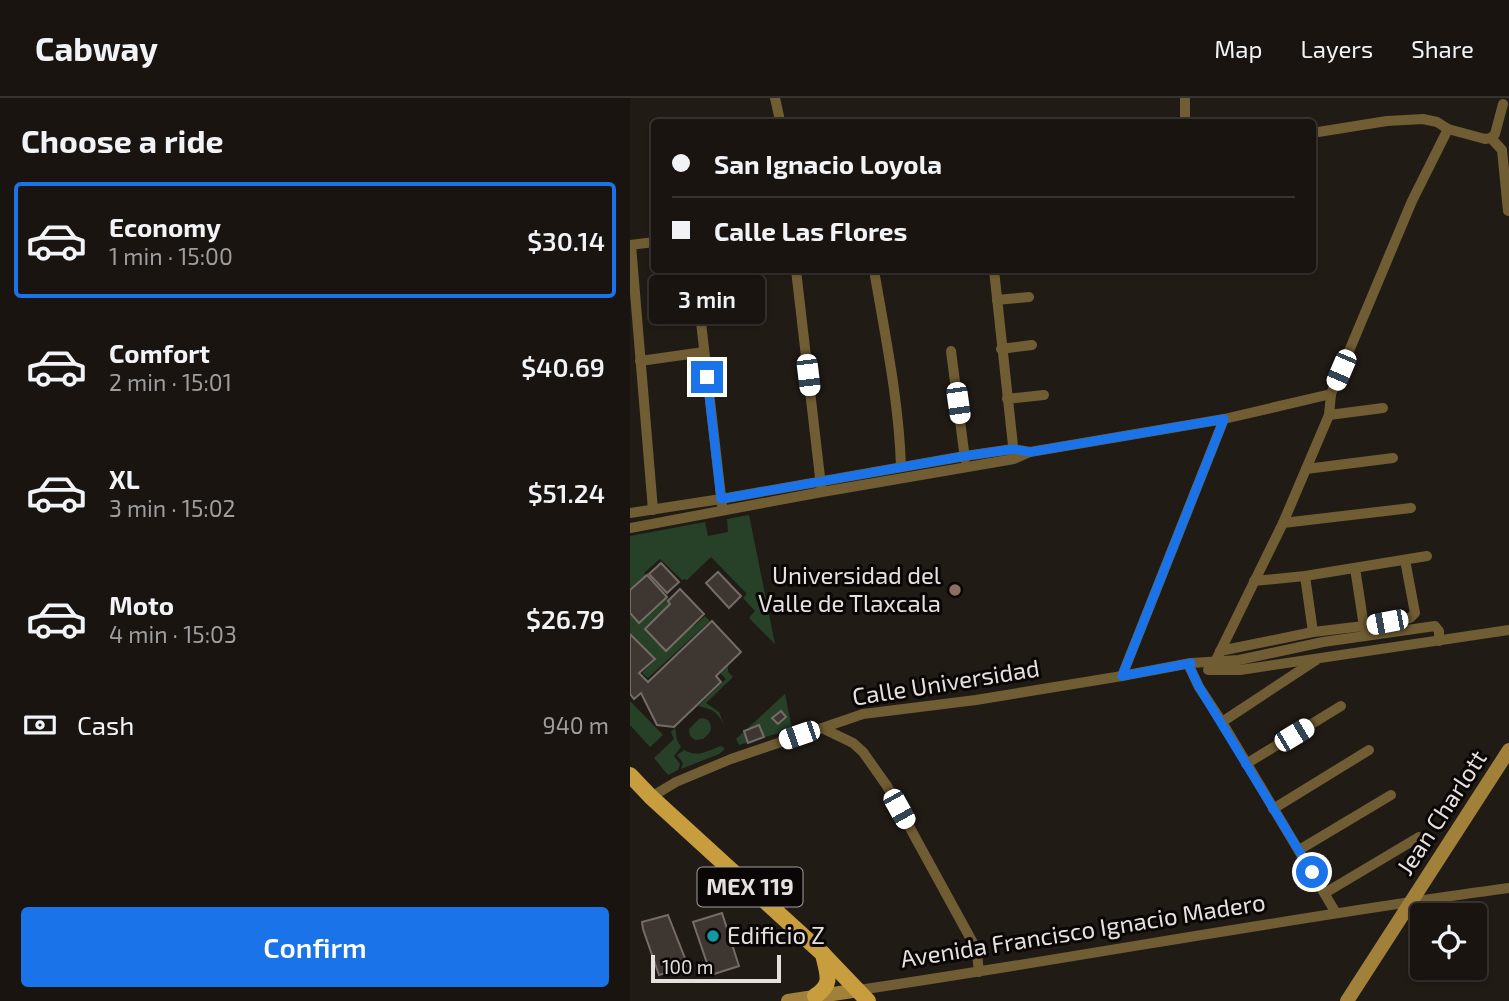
<!DOCTYPE html>
<html lang="en">
<head>
<meta charset="utf-8">
<style>
  body { margin:0; font-family:"Exo 2",sans-serif; background:#26211e; color:#f1f3f6; height:100vh; display:flex; flex-direction:column; font-size:26px; white-space:nowrap }
  * { box-sizing:border-box; margin:0 }
  p { font-size:23px; color:#9f9e9f }
  .icon { flex:none; width:38px; height:38px; fill:none; stroke:currentColor; stroke-width:2; stroke-linecap:round; stroke-linejoin:round }
  .map { position:relative; flex:1; overflow:hidden }
  .sheet { display:flex; flex-direction:column; background:#191410; width:630px }
  .sheet>* { flex:none }
  .hud { position:absolute; left:21px; top:21px; width:665px; height:154px; border-radius:7px; box-shadow:0 2px 5px #0004,0 0 0 2px #373330; display:grid; align-content:center; height:154px; padding:0 21px; background:#191410 }
  .buttons { position:absolute; left:780px; top:805px; display:grid; gap:14px }
  .buttons a { display:grid; place-items:center; width:77px; height:77px; border-radius:7px; background:#191410; box-shadow:0 2px 5px #0004,0 0 0 2px #373330; font-size:35px }
  .scale { position:absolute; left:21px; bottom:18px; width:130px; box-sizing:border-box; padding-left:7px; border:4px solid #e6e1de; border-top:0; font-size:19px; line-height:24px; white-space:nowrap; color:#e6e1de; -webkit-text-stroke:5px #090605; paint-order:stroke }
  .end { position:absolute; width:32px; height:32px; margin:-16px; border:9px solid #1a73e8; background:#fff; box-shadow:0 0 0 4px #fff }
  .from { border-radius:50% }
  .bubble { position:absolute; height:49px; border-radius:7px; background:#191410; box-shadow:0 2px 5px #0004,0 0 0 2px #373330; font-size:23px; font-weight:600; line-height:49px; text-align:center }
  .car { position:absolute; width:21px; height:42px; margin:-21px -10px; border-radius:9px; box-shadow:0 0 5px 2px #0007; background:linear-gradient(#fff 24%,#345 0 40%,#fff 0 76%,#345 0 86%,#fff 0) }
  .hud b { display:flex; align-items:center; gap:24px; height:66px; font-size:26px }
  .hud b+b { border-top:2px solid #373330 }
  .hud i { width:18px; height:18px; background:#f1f3f6 }
  ul { padding:0; list-style:none }
  li { display:flex; align-items:center; gap:21px; height:116px; margin:0 14px 10px; padding:0 7px; border:4px solid transparent; border-radius:7px }
  li div { flex:1 }
  li b { display:block; font-size:26px }
  li em { font-style:normal; font-weight:600 }
  li.selected { border-color:#1a73e8 }
  li>.icon { width:63px; height:63px; stroke-width:1.5 }
  h2 { padding:0 21px; font-size:32px; line-height:84px }
  .pay { display:flex; align-items:center; gap:18px; height:77px; padding:0 21px; font-size:26px }
  .pay p { margin-inline-start:auto }
  .action { display:flex; gap:14px; margin-top:auto; padding:14px 21px }
  .action a { flex:1; height:80px; border-radius:7px; background:#1a73e8; color:#fff; font-size:28px; font-weight:600; line-height:80px; text-align:center }
  header { display:flex; align-items:center; gap:42px; box-sizing:border-box; height:98px; padding:0 35px; background:#191410; border-bottom:2px solid #373330 }
  header strong { font-size:33px }
  nav { display:flex; gap:38px; margin-inline-start:auto; font-size:24px }
  main { display:flex; flex:1; min-height:0 }
  .map>svg:first-child { display:block }
</style>
</head>
<body>
<header>
<strong>Cabway</strong>
<nav><a>Map</a><a>Layers</a><a>Share</a></nav>
</header>
<main>
<section class="sheet">
<h2>Choose a ride</h2>
<ul>
<li class="selected"><svg class="icon" aria-label="car" viewBox="0 0 24 24"><path d="M5 17H2v-5l4-1 3-4h7l3 4 3 1v5h-3M9 17h6M6 11h13"/><circle cx="7" cy="17" r="2"/><circle cx="17" cy="17" r="2"/></svg><div><b>Economy</b><p>1 min · 15:00</p></div><em>$30.14</em></li>
<li><svg class="icon" aria-label="car" viewBox="0 0 24 24"><path d="M5 17H2v-5l4-1 3-4h7l3 4 3 1v5h-3M9 17h6M6 11h13"/><circle cx="7" cy="17" r="2"/><circle cx="17" cy="17" r="2"/></svg><div><b>Comfort</b><p>2 min · 15:01</p></div><em>$40.69</em></li>
<li><svg class="icon" aria-label="car" viewBox="0 0 24 24"><path d="M5 17H2v-5l4-1 3-4h7l3 4 3 1v5h-3M9 17h6M6 11h13"/><circle cx="7" cy="17" r="2"/><circle cx="17" cy="17" r="2"/></svg><div><b>XL</b><p>3 min · 15:02</p></div><em>$51.24</em></li>
<li><svg class="icon" aria-label="car" viewBox="0 0 24 24"><path d="M5 17H2v-5l4-1 3-4h7l3 4 3 1v5h-3M9 17h6M6 11h13"/><circle cx="7" cy="17" r="2"/><circle cx="17" cy="17" r="2"/></svg><div><b>Moto</b><p>4 min · 15:03</p></div><em>$26.79</em></li>
</ul>
<div class="pay"><svg class="icon" aria-label="cash" viewBox="0 0 24 24"><path d="M3 7h18v10H3z"/><circle cx="12" cy="12" r="2"/></svg>Cash<p>940 m</p></div>
<div class="action"><a>Confirm</a></div>
</section>
<div class="map">
<svg width="879" height="903" viewBox="0 0 879 903">
  <rect width="100%" height="100%" fill="#211b16"/>
  <g fill="#274128">
    <polygon points="119,417 145,546 119,520 125,513 113,500 117,496 81,459 57,482 54,481 52,482 30,461 14,475 64,528 75,518 80,523 18,580 12,575 26,561 0,534 0,438 75,424 78,438 98,434 97,421"/>
    <path d="M98,568V574L103,579L76,605L89,614L94,627C88,614 82,611 68,608L96,581L90,575Z"/>
    <polygon points="155,596 162,631 109,647 106,641"/>
    <polygon points="0,603 33,637 20,649 0,627"/>
    <path d="M73,620L78,622C84,631 80,635 73,641L65,642L60,638L59,631L69,621Z"/>
    <polygon points="45,630 47,642 51,649 44,658 50,666 48,672 38,677 24,660 44,641 41,634"/>
    <path d="M91,648L95,651L89,656L51,671L53,665L47,657L54,652C68,660 77,653 91,648Z"/>
  </g>
  <g fill="#3e3631" stroke="#756c67" stroke-width="2">
    <polygon points="31,465 49,484 37,495 19,476"/>
    <polygon points="88,474 111,498 99,510 76,485"/>
    <polygon points="17,477 37,499 9,525 0,515 0,492"/>
    <polygon points="50,491 74,516 36,553 15,531 40,506 38,503"/>
    <polygon points="82,523 111,554 86,578 91,584 44,629 27,627 11,595 4,601 0,596 0,536 25,561 9,575 18,584"/>
    <polygon points="151,613 156,619 148,626 142,620"/>
    <polygon points="129,627 134,639 118,645 114,633"/>
    <polygon points="92,815 109,868 81,877 63,824"/>
    <polygon points="38,817 58,868 29,877 13,831 12,824"/>
  </g>
  <g fill="none" stroke-linecap="round" stroke-linejoin="round">
    <g stroke="#705d33" stroke-width="10">
      <polyline points="145,0 149,18 148,24"/>
      <polyline points="555,0 555,24"/>
      <polyline points="682,35 757,23 793,21 807,24 818,31 855,41 861,40 865,36 873,6"/>
      <polyline points="861,40 872,52 878,113"/>
      <polyline points="0,147 24,144"/>
      <polyline points="1,147 23,412"/>
      <polyline points="65,172 92,407"/>
      <polyline points="166,172 191,388"/>
      <path d="M244,172C255,237 269,303 271,369"/>
      <polyline points="364,172 384,357"/>
      <polyline points="367,202 399,199"/>
      <polyline points="371,251 402,247"/>
      <polyline points="321,253 335,361"/>
      <polyline points="10,263 74,254"/>
      <polyline points="377,301 414,297"/>
      <polyline points="699,317 753,310"/>
      <polyline points="676,371 763,360"/>
      <polyline points="0,415 91,401 335,358 383,351 400,354"/>
      <polyline points="653,425 781,410"/>
      <polyline points="0,430 192,394 384,361 400,354 594,321 701,296"/>
      <polyline points="725,470 735,535"/>
      <polyline points="675,478 683,534"/>
      <polyline points="624,483 675,478 797,458"/>
      <polyline points="590,553 683,534 734,528 780,520 785,515 775,462"/>
      <polyline points="561,565 560,570 569,589 592,624 706,815"/>
      <polyline points="578,572 610,572 879,532"/>
      <polyline points="583,572 585,564 653,425 699,317 701,296 782,103 818,31"/>
      <polyline points="492,578 594,321"/>
      <polyline points="592,624 686,562"/>
      <polyline points="192,630 223,645 233,654 257,688 343,845 347,856 349,874"/>
      <polyline points="616,666 711,608"/>
      <polyline points="21,699 46,684 101,661 233,616 346,602 492,578 561,565 609,562 693,544 805,528 809,533 809,543"/>
      <polyline points="643,711 739,652"/>
      <polyline points="669,752 761,697"/>
      <polyline points="695,795 789,739"/>
      <path d="M229,892C446,860 662,819 879,790"/>
    </g>
    <g stroke="#a1813a" stroke-width="14">
      <polyline points="158,903 229,892"/>
      <polyline points="717,903 879,652"/>
    </g>
    <g stroke="#c79d3e" stroke-width="16">
      <polyline points="0,677 21,699 193,856 238,903"/>
      <path d="M185,898C204,886 197,876 193,856"/>
    </g>
  </g>
  <g fill="none" stroke-linecap="round" stroke-linejoin="round">
    <polyline stroke="#1a73e8" stroke-width="9" points="77,279 91,401 335,358 383,351 400,354 594,321 492,578 561,565 560,570 569,589 682,774"/>
  </g>
  <circle fill="#8d6e63" stroke="#090605" stroke-width="2.5" cx="325" cy="492" r="7"/>
  <circle fill="#0f9aa8" stroke="#090605" stroke-width="2.5" cx="83" cy="838" r="7"/>
  <g text-anchor="middle" stroke-width="6" stroke-linejoin="round" paint-order="stroke">
    <rect fill="#090605" stroke="#a49f9d" stroke-width="2" x="67.5" y="769.5" width="105" height="39" rx="5"/>
    <g font-size="23" font-weight="bold" fill="#e6e1de">
      <text x="120" y="797">MEX 119</text>
    </g>
    <g font-size="24" fill="#e6e1de" stroke="#090605" text-anchor="end">
      <text x="311" y="486">Universidad del<tspan x="311" dy="28">Valle de Tlaxcala</tspan></text>
      <text x="97" y="846" text-anchor="start">Edificio Z</text>
    </g>
    <g font-size="24" fill="#e6e1de" stroke="#090605">
      <text transform="translate(316 585) rotate(-9)" y="8">Calle Universidad</text>
      <text transform="translate(812 715) rotate(-57)" y="8">Jean Charlott</text>
      <text transform="translate(453 833) rotate(-9)" y="8">Avenida Francisco Ignacio Madero</text>
    </g>
  </g>
</svg>
<div class="buttons">
<a><svg class="icon" aria-label="locate" viewBox="0 0 24 24"><circle cx="12" cy="12" r="6"/><path d="M12 2v4M12 18v4M2 12h4M18 12h4"/></svg></a>
</div>
<div class="scale">100 m</div>
<i class="end from" style="left:682px;top:774px"></i>
<i class="end" style="left:77px;top:279px"></i>
<div class="bubble" style="left:19px;top:177px;width:116px">3 min</div>
<i class="car" style="left:711px;top:272px;rotate:203deg"></i>
<i class="car" style="left:178px;top:277px;rotate:173deg"></i>
<i class="car" style="left:328px;top:305px;rotate:172deg"></i>
<i class="car" style="left:757px;top:524px;rotate:259deg"></i>
<i class="car" style="left:169px;top:637px;rotate:251deg"></i>
<i class="car" style="left:664px;top:637px;rotate:59deg"></i>
<i class="car" style="left:269px;top:711px;rotate:151deg"></i>
<div class="hud">
<b><i class="from"></i>San Ignacio Loyola</b>
<b><i></i>Calle Las Flores</b>
</div>
</div>
</main>
</body>
</html>
